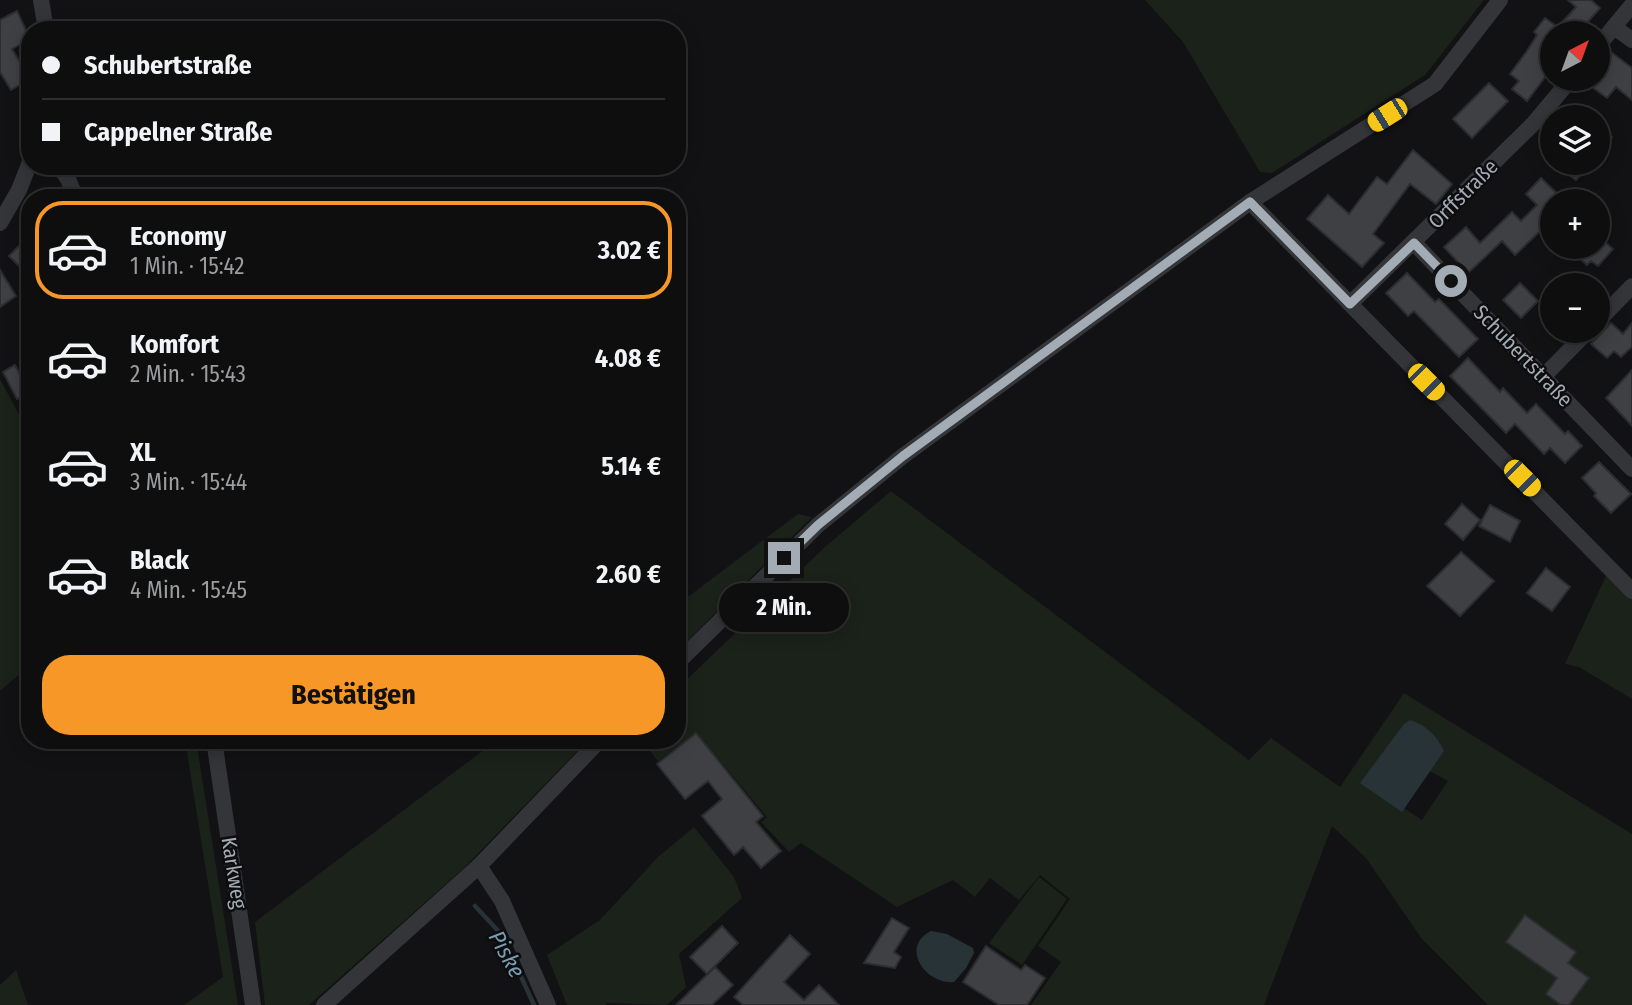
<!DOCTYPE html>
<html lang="de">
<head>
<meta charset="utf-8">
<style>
  body { margin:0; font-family:"Fira Sans Condensed",sans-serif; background:#1c1c1d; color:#f1f3f6; height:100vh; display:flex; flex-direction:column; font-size:26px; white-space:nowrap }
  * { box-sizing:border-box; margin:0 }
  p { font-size:23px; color:#9b9c9e }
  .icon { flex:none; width:38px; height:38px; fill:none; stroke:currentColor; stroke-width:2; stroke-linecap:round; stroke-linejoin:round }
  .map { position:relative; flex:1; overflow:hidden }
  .details { position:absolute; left:21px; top:189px; width:665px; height:560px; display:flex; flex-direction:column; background:#0e0e0f; border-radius:28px; box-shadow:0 4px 18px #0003,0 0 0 2px #2e2e2f }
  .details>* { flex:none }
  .hud { position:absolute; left:21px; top:21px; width:665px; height:154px; border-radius:28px; box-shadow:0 4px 18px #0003,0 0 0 2px #2e2e2f; display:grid; align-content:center; height:154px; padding:0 21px; background:#0e0e0f }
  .needle { width:46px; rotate:41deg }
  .fabs { position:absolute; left:1540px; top:21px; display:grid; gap:14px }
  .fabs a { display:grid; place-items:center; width:70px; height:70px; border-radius:50%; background:#0e0e0f; box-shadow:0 4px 18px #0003,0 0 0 2px #2e2e2f; font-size:35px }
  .end { position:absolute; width:32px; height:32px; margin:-16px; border:9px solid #a3abb5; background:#111; box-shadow:0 0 0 4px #111 }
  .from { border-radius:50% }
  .bubble { position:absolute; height:49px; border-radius:24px; background:#0e0e0f; box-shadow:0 4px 18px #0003,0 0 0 2px #2e2e2f; font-size:23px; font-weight:700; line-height:49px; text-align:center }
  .car { position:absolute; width:21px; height:42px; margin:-21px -10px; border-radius:9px; box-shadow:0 0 5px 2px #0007; background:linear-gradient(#f5c518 24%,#345 0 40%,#f5c518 0 76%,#345 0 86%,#f5c518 0) }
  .hud b { display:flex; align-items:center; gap:24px; height:66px; font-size:26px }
  .hud b+b { border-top:2px solid #2e2e2f }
  .hud i { width:18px; height:18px; background:#f1f3f6 }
  ul { padding:12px 0 0; list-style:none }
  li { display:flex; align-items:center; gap:21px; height:98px; margin:0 14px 10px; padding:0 7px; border:4px solid transparent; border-radius:28px }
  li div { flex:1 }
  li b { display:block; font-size:26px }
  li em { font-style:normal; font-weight:700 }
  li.active { border-color:#f79727 }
  li>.icon { width:63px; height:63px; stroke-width:1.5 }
  .action { display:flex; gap:14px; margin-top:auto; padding:14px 21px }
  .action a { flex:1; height:80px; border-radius:28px; background:#f79727; color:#111; font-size:28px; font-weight:700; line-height:80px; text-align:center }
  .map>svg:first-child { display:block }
</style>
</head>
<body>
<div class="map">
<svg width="1632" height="1005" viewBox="0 0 1632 1005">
  <rect width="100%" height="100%" fill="#121214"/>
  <g fill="#1a221a" fill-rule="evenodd">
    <polygon points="1145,0 1484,0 1425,75 1272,173 1260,172 1183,42"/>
    <polygon points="0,379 30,435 30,665 0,691"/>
    <path d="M891,491L1249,760L1271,738L1340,787L1404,693L1632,834V1005H1488L1422,939L1366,858L1332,826L1264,1005H1031L1061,962L1038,946L1070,899L1040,875L1019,900L990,878L975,897L953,880L897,907L801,843L789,852L761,822L767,817L696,732L658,761L641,740H677V689L825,547ZM1439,741L1444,751L1428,770L1448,781L1422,820L1404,808Z"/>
    <polygon points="798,514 812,517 677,651 677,605"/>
    <polygon points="1608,572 1632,598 1632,699 1579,667 1565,664"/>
    <polygon points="185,740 196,740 238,1005 184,1005 223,977"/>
    <polygon points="497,740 588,740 465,867 309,1005 265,1005 255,922"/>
    <polygon points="694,827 734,877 742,898 679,954 686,987 667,1005 607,1003 606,1005 567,1005 547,955 600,920 658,857"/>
    <polygon points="1039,877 1067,899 1022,965 989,943"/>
    <polygon points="16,970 28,1005 0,1005 0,985"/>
  </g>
  <g fill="#283338">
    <path d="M1410,720C1425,724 1438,737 1444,751L1402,812L1360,783L1404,724Z"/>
    <path d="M931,931L947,934L973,948L974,953L966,968L954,982C926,985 899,947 931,931Z"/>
  </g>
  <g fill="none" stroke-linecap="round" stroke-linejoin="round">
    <polyline stroke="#283338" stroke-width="4.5" points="475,906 502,935 534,1005"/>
  </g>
  <g fill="#3e4044" stroke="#2c2d30" stroke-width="2">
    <polygon points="1568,0 1591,0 1600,8 1578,33 1552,33 1552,68 1527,101 1512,89 1519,81 1510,74 1527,51 1537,35 1534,32 1545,18 1558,27 1576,7"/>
    <polygon points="17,11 30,39 12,49 30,79 11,90 0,72 0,20"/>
    <polygon points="1611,52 1632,68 1632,100 1616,87 1607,98 1581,79 1598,79 1598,69"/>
    <polygon points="1489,83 1508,101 1472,138 1453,119"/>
    <polygon points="1598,127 1612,137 1598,157"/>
    <polygon points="1413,150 1452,184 1436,204 1410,184 1373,234 1384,243 1362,267 1307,219 1328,195 1349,214 1377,177 1387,184"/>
    <polygon points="1555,163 1591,163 1576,180"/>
    <polygon points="1541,178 1565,201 1552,201 1552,220 1515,255 1502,241 1468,273 1444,247 1466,227 1480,243 1512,212 1521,221 1537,205 1526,194"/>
    <polygon points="30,235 30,262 22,269 9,256"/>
    <polygon points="1598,236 1613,249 1598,266 1591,261 1587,265 1575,254 1582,247 1598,247"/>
    <polygon points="0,270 16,296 0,307"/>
    <polygon points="1407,273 1435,302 1439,299 1478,339 1459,357 1414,311 1408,316 1386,293"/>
    <polygon points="1520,283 1538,301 1521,318 1503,300"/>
    <polygon points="1611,323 1623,334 1632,323 1632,347 1621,357 1614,351 1607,358 1591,344"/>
    <polygon points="1468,358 1500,392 1503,388 1527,413 1536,404 1565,434 1568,431 1582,446 1565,463 1550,448 1544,454 1515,424 1506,433 1450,376"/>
    <polygon points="15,365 29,392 17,399 3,372"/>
    <polygon points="1632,370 1632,426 1606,398"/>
    <polygon points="1599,462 1631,494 1611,513 1594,496 1596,493 1582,478"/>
    <polygon points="1462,504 1480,520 1463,540 1445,524"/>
    <polygon points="1490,505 1520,521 1510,542 1479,526"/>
    <polygon points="1461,552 1494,581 1460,616 1427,586"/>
    <polygon points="1546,568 1570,587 1552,611 1527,593"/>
    <polygon points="696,733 763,816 756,822 781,851 761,868 743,847 734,855 702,816 722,799 708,781 685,799 657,764"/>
    <polygon points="1525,915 1576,952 1568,963 1589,978 1569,1005 1561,1005 1546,994 1557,978 1506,942"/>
    <polygon points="892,918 909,928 894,952 901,957 895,968 864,963"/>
    <polygon points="722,926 738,943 707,974 690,957"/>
    <polygon points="790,935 810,954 784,982 804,1000 819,985 839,1005 743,1005 734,997"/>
    <polygon points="986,946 1021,970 1025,965 1045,978 1027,1005 999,1005 963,982"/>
    <polygon points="715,967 733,985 712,1005 676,1005"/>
  </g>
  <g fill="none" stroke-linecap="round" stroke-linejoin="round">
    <g stroke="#333539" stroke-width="16">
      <polyline points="41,0 46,30"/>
      <polyline points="1614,27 1632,40"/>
      <polyline points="1598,46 1632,5"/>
      <polyline points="59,166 68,179 76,198"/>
      <polyline points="1250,202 1632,591"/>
      <polyline points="0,223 19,190 30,162"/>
      <polyline points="1414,243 1632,469"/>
      <polyline points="1350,304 1534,123 1571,79"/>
      <polyline points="1598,321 1632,286"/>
      <polyline points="1544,376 1588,331"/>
      <polyline points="677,663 818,525 903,456 1250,202 1435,84 1500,0"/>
      <polyline points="214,740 253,1005"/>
      <polyline points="479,866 502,901 548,1005"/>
      <polyline points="324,1005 479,866 600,740"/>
    </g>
  </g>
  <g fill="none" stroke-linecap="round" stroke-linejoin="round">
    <polyline stroke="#a3abb5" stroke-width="9" points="784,558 818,525 903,456 1250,202 1350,304 1414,243 1451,281"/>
  </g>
  <g text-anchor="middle" stroke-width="5" stroke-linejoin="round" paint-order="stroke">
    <g font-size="21" fill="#a3abb5" stroke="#0d0d0f">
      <text transform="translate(1463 194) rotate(-45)" y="7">Orffstraße</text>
      <text transform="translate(1523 356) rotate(46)" y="7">Schubertstraße</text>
      <text transform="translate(234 873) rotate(81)" y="7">Karkweg</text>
    </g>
    <g font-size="23" font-style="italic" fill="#799eb1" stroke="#0d0d0f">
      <text transform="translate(507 954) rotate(61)" y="8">Piske</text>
    </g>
  </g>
</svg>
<div class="fabs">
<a><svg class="needle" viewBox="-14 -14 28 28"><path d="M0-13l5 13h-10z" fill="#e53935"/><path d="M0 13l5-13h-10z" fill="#9b9c9e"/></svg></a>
<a><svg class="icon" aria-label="layers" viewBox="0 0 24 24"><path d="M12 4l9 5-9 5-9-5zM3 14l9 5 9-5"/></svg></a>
<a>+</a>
<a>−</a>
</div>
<i class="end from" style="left:1451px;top:281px"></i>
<i class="end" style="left:784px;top:558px"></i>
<div class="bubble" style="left:719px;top:583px;width:130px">2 Min.</div>
<i class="car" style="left:1387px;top:115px;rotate:238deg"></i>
<i class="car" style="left:1426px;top:382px;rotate:135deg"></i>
<i class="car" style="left:1522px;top:478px;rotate:135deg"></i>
<div class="hud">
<b><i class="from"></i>Schubertstraße</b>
<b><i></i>Cappelner Straße</b>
</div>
<section class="details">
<ul>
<li class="active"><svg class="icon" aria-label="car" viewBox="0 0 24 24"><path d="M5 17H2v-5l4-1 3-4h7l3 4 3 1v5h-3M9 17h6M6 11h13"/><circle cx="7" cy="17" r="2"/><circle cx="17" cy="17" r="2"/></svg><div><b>Economy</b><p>1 Min. · 15:42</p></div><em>3.02 €</em></li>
<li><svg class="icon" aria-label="car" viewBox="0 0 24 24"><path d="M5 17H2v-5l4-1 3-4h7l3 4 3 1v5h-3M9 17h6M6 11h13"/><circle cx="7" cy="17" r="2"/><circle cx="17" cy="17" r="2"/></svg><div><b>Komfort</b><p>2 Min. · 15:43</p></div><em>4.08 €</em></li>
<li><svg class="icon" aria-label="car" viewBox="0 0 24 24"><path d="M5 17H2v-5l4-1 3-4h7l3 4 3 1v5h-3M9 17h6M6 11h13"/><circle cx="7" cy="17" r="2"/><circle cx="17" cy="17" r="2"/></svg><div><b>XL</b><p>3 Min. · 15:44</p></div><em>5.14 €</em></li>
<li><svg class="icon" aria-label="car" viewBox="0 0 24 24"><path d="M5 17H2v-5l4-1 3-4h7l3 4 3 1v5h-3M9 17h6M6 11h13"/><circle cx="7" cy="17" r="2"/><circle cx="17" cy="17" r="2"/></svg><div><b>Black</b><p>4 Min. · 15:45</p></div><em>2.60 €</em></li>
</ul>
<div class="action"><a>Bestätigen</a></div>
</section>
</div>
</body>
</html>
